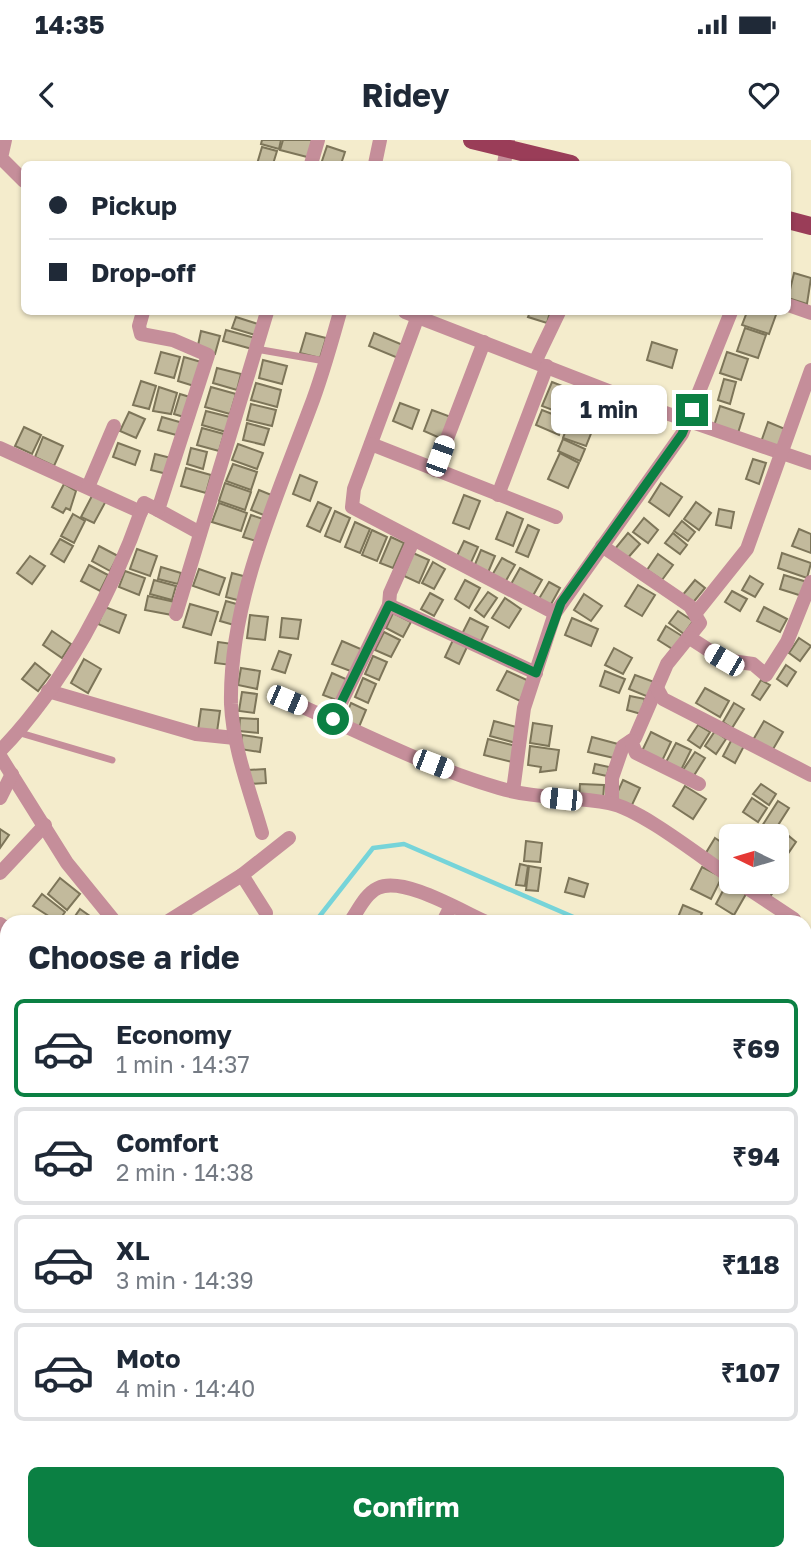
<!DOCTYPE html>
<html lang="en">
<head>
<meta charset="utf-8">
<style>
  body { margin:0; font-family:"Golos Text",sans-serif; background:#f6f6f7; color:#1f2937; height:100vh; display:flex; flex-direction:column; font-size:26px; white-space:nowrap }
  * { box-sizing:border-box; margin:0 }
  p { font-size:23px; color:#747a83 }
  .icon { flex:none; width:38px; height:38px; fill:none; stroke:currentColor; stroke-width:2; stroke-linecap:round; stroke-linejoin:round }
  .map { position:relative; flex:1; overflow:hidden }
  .side { position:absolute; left:0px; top:775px; width:812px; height:646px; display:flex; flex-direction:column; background:#fff; border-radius:21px 21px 0 0; box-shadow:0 2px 5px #0004 }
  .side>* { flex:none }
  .hud { position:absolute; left:21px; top:21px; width:770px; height:154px; border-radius:10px; box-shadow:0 2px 5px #0004; display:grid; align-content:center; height:154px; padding:0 28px; background:#fff }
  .needle { width:46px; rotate:275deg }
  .fabs { position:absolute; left:719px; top:684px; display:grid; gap:14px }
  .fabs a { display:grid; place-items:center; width:70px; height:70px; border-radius:10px; background:#fff; box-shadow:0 2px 5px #0004; font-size:35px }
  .end { position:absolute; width:32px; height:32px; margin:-16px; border:9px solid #0b8043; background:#fff; box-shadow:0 0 0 4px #fff }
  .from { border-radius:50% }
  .bubble { position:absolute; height:49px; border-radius:10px; background:#fff; box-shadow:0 2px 5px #0004; font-size:23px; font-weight:700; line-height:49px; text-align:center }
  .car { position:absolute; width:21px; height:42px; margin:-21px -10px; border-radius:9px; box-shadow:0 0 5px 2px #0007; background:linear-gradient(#fff 24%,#345 0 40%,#fff 0 76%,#345 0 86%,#fff 0) }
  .hud b { display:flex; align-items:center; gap:24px; height:66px; font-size:26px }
  .hud b+b { border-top:2px solid #e0e1e3 }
  .hud i { width:18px; height:18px; background:#1f2937 }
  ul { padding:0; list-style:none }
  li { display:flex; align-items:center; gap:21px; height:98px; margin:0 14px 10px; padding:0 14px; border:4px solid #e0e1e3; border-radius:10px }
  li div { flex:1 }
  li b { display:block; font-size:26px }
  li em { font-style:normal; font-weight:700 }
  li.active { border-color:#0b8043 }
  li>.icon { width:63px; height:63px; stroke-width:1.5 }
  h2 { padding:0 28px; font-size:32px; line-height:84px }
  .action { display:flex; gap:14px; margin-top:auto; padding:14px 28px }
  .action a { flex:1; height:80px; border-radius:10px; background:#0b8043; color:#fff; font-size:28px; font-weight:700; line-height:80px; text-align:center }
  .status { display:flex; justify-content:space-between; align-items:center; height:49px; padding:0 35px; background:#fff; direction:ltr }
  .status svg { height:19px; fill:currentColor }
  header { display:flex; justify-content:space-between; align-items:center; height:91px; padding:0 28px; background:#fff; font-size:32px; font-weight:700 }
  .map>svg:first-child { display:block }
</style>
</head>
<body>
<div class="status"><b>14:35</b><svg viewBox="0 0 49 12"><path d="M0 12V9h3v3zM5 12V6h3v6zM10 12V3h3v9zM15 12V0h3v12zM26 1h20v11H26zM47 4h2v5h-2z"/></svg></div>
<header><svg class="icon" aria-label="back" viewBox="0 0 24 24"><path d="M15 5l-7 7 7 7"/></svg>Ridey<svg class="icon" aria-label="heart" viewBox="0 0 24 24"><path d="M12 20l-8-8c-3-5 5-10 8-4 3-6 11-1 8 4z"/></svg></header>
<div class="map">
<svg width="811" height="1420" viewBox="0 0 811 1420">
  <rect width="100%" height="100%" fill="#f4eccc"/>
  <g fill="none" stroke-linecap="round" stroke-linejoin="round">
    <g stroke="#76d4d9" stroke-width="4.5">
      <polyline points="315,782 373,708 404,704 585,782"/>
      <polyline points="805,878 811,880"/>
      <polyline points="0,1418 7,1403"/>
    </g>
  </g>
  <g fill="#c2ba9c" stroke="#7d7559" stroke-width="2">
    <polygon points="262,0 281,0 279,9 261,4"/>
    <polygon points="283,0 315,0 311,18 280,10"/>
    <polygon points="327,6 345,12 341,24 321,24"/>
    <polygon points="262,7 277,11 273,24 257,24"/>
    <polygon points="794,133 811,138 807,164 788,158"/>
    <polygon points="530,172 550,172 547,183 528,177"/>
    <polygon points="747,172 777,172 769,194 742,185"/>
    <polygon points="236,177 258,184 255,195 232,188"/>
    <polygon points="745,188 766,195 758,218 737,211"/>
    <polygon points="226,190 255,198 252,209 223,201"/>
    <polygon points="201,191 220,196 215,214 197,210"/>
    <polygon points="306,193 326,198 320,218 300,213"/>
    <polygon points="374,193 403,205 398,218 369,206"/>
    <polygon points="652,202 677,210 672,228 647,220"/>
    <polygon points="161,212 180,217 174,238 155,233"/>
    <polygon points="727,212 748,219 741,240 720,233"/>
    <polygon points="184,217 201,222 194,246 178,241"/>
    <polygon points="263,220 287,226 282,244 259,238"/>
    <polygon points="217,228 241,234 237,250 213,243"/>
    <polygon points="724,239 736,242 730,264 718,260"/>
    <polygon points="141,241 156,246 149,269 133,265"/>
    <polygon points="552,242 575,251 566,275 542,266"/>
    <polygon points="256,243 281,250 277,267 251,260"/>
    <polygon points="159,247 177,253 171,274 153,271"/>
    <polygon points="211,247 236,254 230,274 205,267"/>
    <polygon points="180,254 193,258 187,278 174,274"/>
    <polygon points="400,263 419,270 412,289 393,281"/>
    <polygon points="251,264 276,270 272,286 247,280"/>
    <polygon points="720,266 744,274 738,293 714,286"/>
    <polygon points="432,270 451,277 442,299 424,291"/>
    <polygon points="542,270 565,279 559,295 536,285"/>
    <polygon points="206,271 230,277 226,292 202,285"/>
    <polygon points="129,272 145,279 136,298 120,291"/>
    <polygon points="162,277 183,283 180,296 158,290"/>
    <polygon points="569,282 592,291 586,306 563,298"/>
    <polygon points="768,282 785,289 776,311 760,305"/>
    <polygon points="247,283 269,289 264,305 243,300"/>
    <polygon points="24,287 41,295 32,314 15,306"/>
    <polygon points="202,288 224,294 219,311 197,305"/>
    <polygon points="43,297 63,306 54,326 35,317"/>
    <polygon points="563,299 585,309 580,321 558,311"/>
    <polygon points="118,303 140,311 135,325 113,317"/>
    <polygon points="238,304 263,313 257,329 232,320"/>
    <polygon points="191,308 207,312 203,329 187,324"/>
    <polygon points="560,313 579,323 568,348 548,339"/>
    <polygon points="155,314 171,318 167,334 151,330"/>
    <polygon points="753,319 766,323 759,344 746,339"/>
    <polygon points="233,324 257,332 251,350 226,341"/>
    <polygon points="186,328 211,335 206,353 181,346"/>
    <polygon points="300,335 317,342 310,361 293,354"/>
    <polygon points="225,343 251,352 245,370 219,361"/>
    <polygon points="661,343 682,357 669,376 649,362"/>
    <polygon points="64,344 76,351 70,370 66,368 63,373 52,367"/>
    <polygon points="259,350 274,356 266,376 251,370"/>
    <polygon points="94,352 107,359 94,383 81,377"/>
    <polygon points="464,355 480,361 469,389 453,383"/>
    <polygon points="318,362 331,368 320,392 307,386"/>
    <polygon points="696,362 711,373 699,390 684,379"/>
    <polygon points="219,363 247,373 241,391 212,382"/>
    <polygon points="719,369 734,372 731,388 716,385"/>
    <polygon points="335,371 350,378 340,402 325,396"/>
    <polygon points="507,372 523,379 513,406 496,399"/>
    <polygon points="73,374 85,381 74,403 61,396"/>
    <polygon points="251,375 266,380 259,402 243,397"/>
    <polygon points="644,378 658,390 648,403 633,392"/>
    <polygon points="682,381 695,392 688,401 674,391"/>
    <polygon points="355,382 370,389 360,413 345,407"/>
    <polygon points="528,385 539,390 528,417 516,412"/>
    <polygon points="799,389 811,394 811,413 792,406"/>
    <polygon points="372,390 387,397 377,421 362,415"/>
    <polygon points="628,393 640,404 626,420 614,410"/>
    <polygon points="673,393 687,405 680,414 665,403"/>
    <polygon points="391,397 404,403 393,428 380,423"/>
    <polygon points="60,399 73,406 64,422 51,414"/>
    <polygon points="464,401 478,407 469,427 455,420"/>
    <polygon points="99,406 118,416 110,431 92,421"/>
    <polygon points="137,409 157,416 150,436 130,429"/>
    <polygon points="481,410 495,416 487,435 473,429"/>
    <polygon points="413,413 429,420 419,443 404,436"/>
    <polygon points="782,413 811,423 807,438 778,428"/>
    <polygon points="658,414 673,425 662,440 647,430"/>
    <polygon points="30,416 45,426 32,444 17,433"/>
    <polygon points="502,418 515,425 504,444 491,437"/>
    <polygon points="433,422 445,429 434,449 422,443"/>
    <polygon points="89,425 108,435 100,451 81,441"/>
    <polygon points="161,427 181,433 178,444 158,439"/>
    <polygon points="520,428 542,440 531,459 510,446"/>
    <polygon points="199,429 225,438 219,455 193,446"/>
    <polygon points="125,431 145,438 139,455 119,447"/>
    <polygon points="232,433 247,437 241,461 226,457"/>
    <polygon points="784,435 807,442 802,456 780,449"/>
    <polygon points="750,436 763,444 755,457 742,450"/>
    <polygon points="154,440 176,446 172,460 150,454"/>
    <polygon points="465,440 480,448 469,468 455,459"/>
    <polygon points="695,440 705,448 691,465 681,457"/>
    <polygon points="549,442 560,448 549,468 537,462"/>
    <polygon points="638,445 655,455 642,476 625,466"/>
    <polygon points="732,451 747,459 740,471 725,462"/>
    <polygon points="488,452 497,458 484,477 475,470"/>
    <polygon points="430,453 443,460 434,476 421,469"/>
    <polygon points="584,454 602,466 591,481 574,470"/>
    <polygon points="148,456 175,462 172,475 145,470"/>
    <polygon points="505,458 521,469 509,488 492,478"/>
    <polygon points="226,461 240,465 234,485 220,481"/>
    <polygon points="190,464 218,472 211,495 183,487"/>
    <polygon points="105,467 126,475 119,493 98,484"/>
    <polygon points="764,467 787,479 780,492 757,481"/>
    <polygon points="678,471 693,481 684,494 669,483"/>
    <polygon points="393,473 411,482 403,497 386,488"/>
    <polygon points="250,475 268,477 265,500 247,498"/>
    <polygon points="282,478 301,480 298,499 280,497"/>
    <polygon points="470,478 488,487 480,503 462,494"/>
    <polygon points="572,478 598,489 591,506 565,495"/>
    <polygon points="666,486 682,496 674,510 658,500"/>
    <polygon points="52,491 71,504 62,518 43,505"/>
    <polygon points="384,492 400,500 391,517 375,510"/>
    <polygon points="799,498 811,506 800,521 789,513"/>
    <polygon points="453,500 467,507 459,524 445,517"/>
    <polygon points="342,501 363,510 353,532 332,524"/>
    <polygon points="218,502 233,504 231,525 215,523"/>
    <polygon points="614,508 632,518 623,534 605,525"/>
    <polygon points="279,511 291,515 285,533 272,529"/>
    <polygon points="373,516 387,522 379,540 365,534"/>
    <polygon points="84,519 101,529 88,553 71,543"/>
    <polygon points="35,523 50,535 38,551 22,539"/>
    <polygon points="786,525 796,532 787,546 777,539"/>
    <polygon points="241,528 260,531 257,549 238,545"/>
    <polygon points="507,531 529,541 520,561 497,550"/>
    <polygon points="605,531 625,539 619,553 600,546"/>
    <polygon points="332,533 348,540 339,561 323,555"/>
    <polygon points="635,535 657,543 651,558 629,549"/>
    <polygon points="363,538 376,544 368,563 355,557"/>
    <polygon points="761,540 770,545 760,560 752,555"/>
    <polygon points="705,548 729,561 720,577 696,563"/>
    <polygon points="242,552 257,554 254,573 239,571"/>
    <polygon points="630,556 645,559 641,574 627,570"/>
    <polygon points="351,563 366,570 359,587 344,581"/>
    <polygon points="734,563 744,569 732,588 723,582"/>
    <polygon points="201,569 220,571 217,592 198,590"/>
    <polygon points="240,578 258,579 258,593 239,591"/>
    <polygon points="494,581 520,588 516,603 490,596"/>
    <polygon points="764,581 783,592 772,611 753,600"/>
    <polygon points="533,583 552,586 549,606 530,603"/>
    <polygon points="698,585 710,592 700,608 688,600"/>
    <polygon points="715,591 726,599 716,614 705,606"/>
    <polygon points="651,592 671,602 662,621 642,611"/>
    <polygon points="242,595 262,598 260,612 240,609"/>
    <polygon points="592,597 618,604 614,618 588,612"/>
    <polygon points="488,599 516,606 512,622 484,615"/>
    <polygon points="732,599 744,606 735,623 723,616"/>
    <polygon points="676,603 691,610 680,632 665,624"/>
    <polygon points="530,606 559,610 556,630 540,632 541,627 528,625"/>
    <polygon points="695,612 705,618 693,637 683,630"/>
    <polygon points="595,624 609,627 607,636 593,633"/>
    <polygon points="265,629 266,643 248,644 248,630"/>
    <polygon points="623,640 640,648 631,667 614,660"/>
    <polygon points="580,644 604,645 603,661 579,659"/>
    <polygon points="761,644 776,654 769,665 753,654"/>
    <polygon points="685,646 706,659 693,679 673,666"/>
    <polygon points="752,658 767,668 758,682 743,672"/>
    <polygon points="778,661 789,668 773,693 762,686"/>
    <polygon points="0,689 9,695 0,708"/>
    <polygon points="784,692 796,702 787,715 777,708 777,701"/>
    <polygon points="715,698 730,708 718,725 704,716"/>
    <polygon points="526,701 542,703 540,722 524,721"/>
    <polygon points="520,724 528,726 525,746 516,745"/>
    <polygon points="529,726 541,728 538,751 526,750"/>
    <polygon points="702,727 722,737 711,759 691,749"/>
    <polygon points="60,738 80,754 67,770 48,754"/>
    <polygon points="569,738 588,744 584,757 565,752"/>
    <polygon points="777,741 780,743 768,759 749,745 752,742"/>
    <polygon points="727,743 746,754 734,775 716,764"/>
    <polygon points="42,754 65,772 58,782 33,766"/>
    <polygon points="683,765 702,773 698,782 676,782"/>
    <polygon points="80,769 94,779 91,782 71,782"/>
    <polygon points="0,1097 7,1101 3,1117 0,1116"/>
    <polygon points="806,1227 811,1229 811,1243 806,1252"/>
  </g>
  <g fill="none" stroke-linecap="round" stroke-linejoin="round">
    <g stroke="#c58e9a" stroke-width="7">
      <polyline points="256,209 325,221"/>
      <polyline points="17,592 112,620"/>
    </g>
    <g stroke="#c58e9a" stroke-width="14">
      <polyline points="5,0 1,18 24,41"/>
      <polyline points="311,24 318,0"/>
      <polyline points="375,24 380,0"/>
      <polyline points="504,24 508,0"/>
      <polyline points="788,165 811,173"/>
      <polyline points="143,172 139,186 141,194 173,200 208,215 158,370 200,393"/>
      <polyline points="405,172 660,271 811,323"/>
      <polyline points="418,176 354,349 352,367 555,473"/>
      <polyline points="535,222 559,172"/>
      <polyline points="371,304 556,377"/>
      <polyline points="0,308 141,372"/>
      <polyline points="435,330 484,202"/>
      <polyline points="88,347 114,286"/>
      <polyline points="498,355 547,226"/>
      <polyline points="602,406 690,466 700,483 667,524 635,598 623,606 612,638 612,663"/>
      <polyline points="389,465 536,533"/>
      <polyline points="176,474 267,172"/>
      <polyline points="695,474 747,409 811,230"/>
      <polyline points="690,498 724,520 753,524 766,535 787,502 811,442"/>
      <polyline points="657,548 663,559 811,635"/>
      <polyline points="48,551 196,594 235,598"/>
      <path d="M287,560C357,590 426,627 499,648C535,659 572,656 609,663C641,669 702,718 732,738"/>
      <polyline points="333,579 389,465 390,453 413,401"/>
      <polyline points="631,601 636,613 699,644"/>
      <path d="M0,611C64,545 114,451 144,363L158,370"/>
      <polyline points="0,616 67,723 115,782"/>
      <polyline points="513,651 524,568 555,473 682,294 731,172"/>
      <polyline points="0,658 12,634"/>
      <path d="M262,693C250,651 233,608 231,564C229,462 275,362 310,268C322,237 331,204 340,172"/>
      <polyline points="0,733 45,685"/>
      <polyline points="242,735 266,773"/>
      <polyline points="738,742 794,779"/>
      <polyline points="167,782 242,735 289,698"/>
      <path d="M350,782C358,771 365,754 378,748C403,736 461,771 486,782"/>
      <polyline points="443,782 451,766"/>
      <polyline points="0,784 7,789"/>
      <polyline points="805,919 809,909"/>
      <polyline points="0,1001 7,1001"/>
      <polyline points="0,1146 5,1138"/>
      <polyline points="805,1370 811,1359"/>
      <polyline points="42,1420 45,1414"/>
      <polyline points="273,1420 276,1414"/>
      <polyline points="776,1420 780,1414"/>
    </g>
    <g stroke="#9a3d58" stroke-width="18">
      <polyline points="472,0 571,24"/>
      <polyline points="788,80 811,86"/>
    </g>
  </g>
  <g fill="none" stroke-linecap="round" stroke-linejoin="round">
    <polyline stroke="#0b8043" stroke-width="9" points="333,579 389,465 536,533 561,463 682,294 692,270"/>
  </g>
</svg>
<div class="fabs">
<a><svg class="needle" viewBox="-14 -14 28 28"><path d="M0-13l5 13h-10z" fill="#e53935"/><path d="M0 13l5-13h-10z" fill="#747a83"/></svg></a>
</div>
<i class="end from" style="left:333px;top:579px"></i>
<i class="end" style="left:692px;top:270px"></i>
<div class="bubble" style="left:551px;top:245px;width:116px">1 min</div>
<i class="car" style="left:440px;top:316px;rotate:20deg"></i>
<i class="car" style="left:724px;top:520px;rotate:300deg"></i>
<i class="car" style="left:287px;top:560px;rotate:113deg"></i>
<i class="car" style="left:433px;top:624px;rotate:111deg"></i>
<i class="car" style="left:561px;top:659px;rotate:276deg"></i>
<div class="hud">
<b><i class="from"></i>Pickup</b>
<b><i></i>Drop-off</b>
</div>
<section class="side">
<h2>Choose a ride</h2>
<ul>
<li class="active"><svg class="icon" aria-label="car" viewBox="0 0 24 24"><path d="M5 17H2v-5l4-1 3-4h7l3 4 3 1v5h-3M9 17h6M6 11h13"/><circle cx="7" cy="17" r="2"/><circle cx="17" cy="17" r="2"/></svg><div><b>Economy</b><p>1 min · 14:37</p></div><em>₹69</em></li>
<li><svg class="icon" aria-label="car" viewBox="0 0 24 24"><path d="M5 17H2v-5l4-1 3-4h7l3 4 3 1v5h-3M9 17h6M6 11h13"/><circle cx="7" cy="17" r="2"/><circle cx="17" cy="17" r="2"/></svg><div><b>Comfort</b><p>2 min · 14:38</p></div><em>₹94</em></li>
<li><svg class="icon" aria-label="car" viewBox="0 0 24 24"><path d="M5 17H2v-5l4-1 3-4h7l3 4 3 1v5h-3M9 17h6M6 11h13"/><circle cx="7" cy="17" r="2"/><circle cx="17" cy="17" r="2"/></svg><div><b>XL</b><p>3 min · 14:39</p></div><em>₹118</em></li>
<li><svg class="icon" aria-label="car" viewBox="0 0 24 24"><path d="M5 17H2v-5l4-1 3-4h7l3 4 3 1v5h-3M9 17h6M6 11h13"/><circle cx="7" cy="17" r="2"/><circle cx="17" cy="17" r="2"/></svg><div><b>Moto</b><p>4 min · 14:40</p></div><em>₹107</em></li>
</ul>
<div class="action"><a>Confirm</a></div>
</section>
</div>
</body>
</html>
